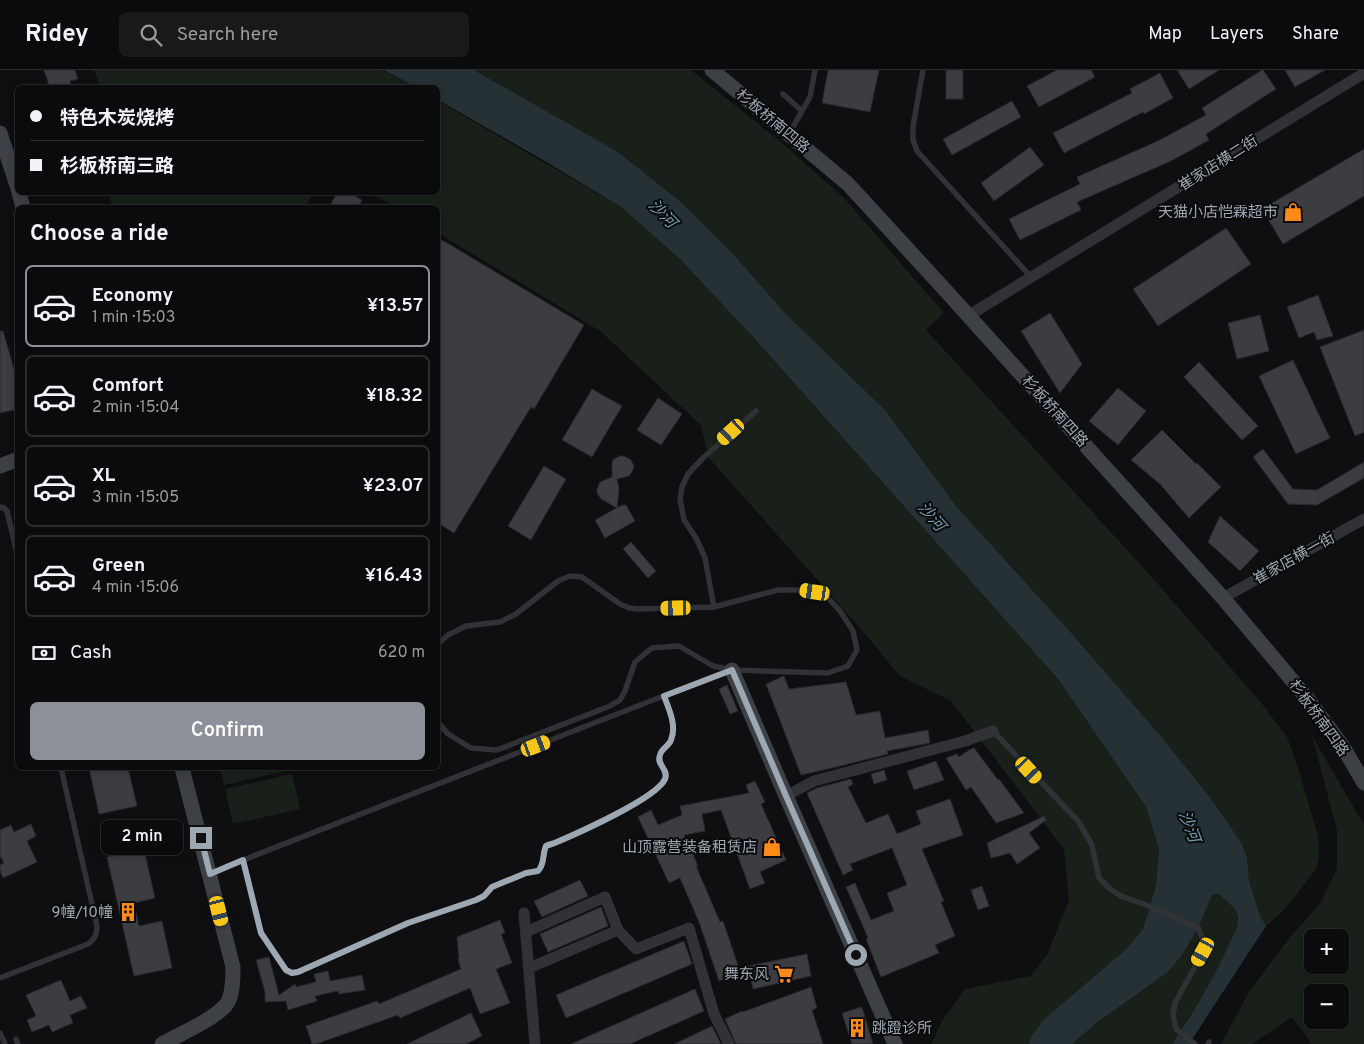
<!DOCTYPE html>
<html lang="en">
<head>
<meta charset="utf-8">
<style>
  body { margin:0; font-family:Overpass,"Noto Sans SC",sans-serif; background:#19191b; color:#f1f3f6; height:100vh; display:flex; flex-direction:column; font-size:19px; white-space:nowrap }
  * { box-sizing:border-box; margin:0 }
  p { font-size:16px; color:#9a9b9d }
  .icon { flex:none; width:28px; height:28px; fill:none; stroke:currentColor; stroke-width:2; stroke-linecap:round; stroke-linejoin:round }
  .map { position:relative; flex:1; overflow:hidden }
  .panel { position:absolute; left:15px; top:135px; width:425px; height:565px; display:flex; flex-direction:column; background:#0b0b0d; border-radius:8px; box-shadow:0 2px 8px #0003,0 0 0 1px #2b2b2e }
  .panel>* { flex:none }
  .top-card { position:absolute; left:15px; top:15px; width:425px; height:110px; border-radius:8px; box-shadow:0 2px 8px #0003,0 0 0 1px #2b2b2e; display:grid; align-content:center; height:110px; padding:0 15px; background:#0b0b0d }
  .fabs { position:absolute; left:1304px; top:859px; display:grid; gap:10px }
  .fabs a { display:grid; place-items:center; width:45px; height:45px; border-radius:8px; background:#0b0b0d; box-shadow:0 2px 8px #0003,0 0 0 1px #2b2b2e; font-size:25px }
  .end { position:absolute; width:22px; height:22px; margin:-11px; border:6px solid #9ea8b3; background:#111; box-shadow:0 0 0 2px #111 }
  .from { border-radius:50% }
  .bubble { position:absolute; height:35px; border-radius:8px; background:#0b0b0d; box-shadow:0 2px 8px #0003,0 0 0 1px #2b2b2e; font-size:16px; font-weight:600; line-height:35px; text-align:center }
  .car { position:absolute; width:15px; height:30px; margin:-15px -8px; border-radius:6px; box-shadow:0 0 4px 1px #0007; background:linear-gradient(#f5c518 24%,#345 0 40%,#f5c518 0 76%,#345 0 86%,#f5c518 0) }
  .top-card b { display:flex; align-items:center; gap:18px; height:48px; font-size:19px }
  .top-card b+b { border-top:1px solid #2b2b2e }
  .top-card i { width:12px; height:12px; background:#f1f3f6 }
  ul { padding:0; list-style:none }
  li { display:flex; align-items:center; gap:15px; height:82px; margin:0 10px 8px; padding:0 5px; border:2px solid #2b2b2e; border-radius:8px }
  li div { flex:1 }
  li b { display:block; font-size:19px }
  li em { font-style:normal; font-weight:600 }
  li.active { border-color:#8c9099 }
  li>.icon { width:45px; height:45px; stroke-width:1.5 }
  h2 { padding:0 15px; font-size:22px; line-height:60px }
  .pay { display:flex; align-items:center; gap:12px; height:55px; padding:0 15px; font-size:19px }
  .pay p { margin-inline-start:auto }
  .button { display:flex; gap:10px; margin-top:auto; padding:10px 15px }
  .button a { flex:1; height:58px; border-radius:8px; background:#8c9099; color:#fff; font-size:20px; font-weight:600; line-height:58px; text-align:center }
  header { display:flex; align-items:center; gap:30px; box-sizing:border-box; height:70px; padding:0 25px; background:#0b0b0d; border-bottom:1px solid #2b2b2e }
  header strong { font-size:24px }
  nav { display:flex; gap:28px; margin-inline-start:auto; font-size:18px }
  .search { width:350px; height:45px; background:#19191b; display:flex; align-items:center; gap:12px; box-sizing:border-box; padding:0 18px; border-radius:8px; color:#9a9b9d; font-size:19px }
  .map>svg:first-child { display:block }
</style>
</head>
<body>
<header>
<strong>Ridey</strong>
<div class="search"><svg class="icon" aria-label="search" viewBox="0 0 24 24"><circle cx="10" cy="10" r="6"/><path d="M15 15l6 6"/></svg>Search here</div>
<nav><a>Map</a><a>Layers</a><a>Share</a></nav>
</header>
<div class="map">
<svg width="1364" height="974" viewBox="0 0 1364 974">
  <rect width="100%" height="100%" fill="#0f0f11"/>
  <g fill="#192019" fill-rule="evenodd">
    <polygon points="94,0 383,0 414,17 100,17"/>
    <polygon points="474,0 691,0 782,73 843,127 944,243 926,260 1150,505 1262,634 1287,667 1298,698 1318,766 1319,787 1316,799 1287,837 1266,856 1259,843 1249,810 1247,787 1241,772 1209,726 1159,664 1065,556 956,436 886,341 784,242 735,186 681,132 618,82"/>
    <polygon points="438,31 621,137 681,190 705,214 1058,609 1146,737 1159,779 1156,815 1143,859 1125,880 1043,950 1031,967 1029,974 931,974 942,951 965,919 1030,906 1047,885 1069,830 1064,779 951,631 900,606 862,560 708,387 701,355 600,261 438,163 438,138 396,137 371,123 438,122"/>
    <polygon points="108,123 108,122 313,123 305,138 113,137"/>
    <path d="M1312,666L1364,755V974H1312L1292,947L1252,974H1221L1250,920L1291,866L1320,834L1337,799V760ZM1312,868H1340V895H1312ZM1340,922V950H1312V922Z"/>
    <polygon points="220,698 291,698 291,700 224,715"/>
    <polygon points="292,704 300,739 233,754 225,719"/>
    <path d="M1216,824C1226,826 1239,841 1238,852C1237,861 1231,872 1227,881C1211,913 1192,944 1172,974H1073L1074,972L1099,951L1167,903L1198,858L1212,825Z"/>
  </g>
  <path fill="#253135" d="M384,0H474L618,82L681,132L735,186L784,242L886,341L956,436L1065,556L1159,664L1209,726L1241,772L1247,787L1249,810L1259,843L1266,856L1189,974H1172C1193,943 1212,911 1228,877C1231,870 1238,858 1238,851C1239,843 1233,837 1228,832C1222,827 1219,822 1212,825L1198,858L1182,885L1167,903L1099,951L1074,972L1073,974H1029L1031,967L1043,950L1125,880L1143,859L1156,815L1159,779L1146,737L1058,609L752,266L681,190L621,137L545,91L438,30V18L415,17Z"/>
  <g fill="#3b3d41" stroke="#29292d">
    <polygon points="44,0 75,0 78,9 70,11 72,18 50,18"/>
    <polygon points="828,0 879,0 870,42 822,33"/>
    <rect x="946" y="0" width="17" height="29"/>
    <polygon points="1057,0 1091,0 1095,7 1039,37 1027,16"/>
    <polygon points="1177,0 1219,0 1189,19"/>
    <polygon points="1262,0 1263,0 1276,19 1206,64 1209,70 1171,91 1077,132 1081,140 1020,170 1009,149 1080,114 1077,107 1160,70 1206,45 1202,38"/>
    <polygon points="1285,0 1325,0 1295,17"/>
    <polygon points="1160,3 1173,28 1144,44 1143,42 1064,83 1053,63 1132,23 1130,19"/>
    <polygon points="1012,31 1021,47 952,85 943,69"/>
    <polygon points="1030,77 1044,95 994,131 981,113"/>
    <polygon points="1364,79 1364,126 1283,174 1262,139"/>
    <polygon points="337,122 348,122 362,130 358,138 329,138"/>
    <polygon points="1226,158 1251,194 1158,256 1133,219"/>
    <polygon points="442,170 584,255 534,339 531,337 454,463 438,453 438,178"/>
    <polygon points="1318,225 1333,266 1317,270 1314,262 1299,268 1287,237"/>
    <polygon points="1050,243 1082,294 1060,323 1021,261"/>
    <polygon points="1260,245 1269,281 1237,289 1228,253"/>
    <polygon points="1364,260 1364,362 1355,366 1320,277"/>
    <polygon points="0,261 3,261 18,313 18,339 0,343"/>
    <polygon points="1293,290 1330,368 1296,384 1259,306"/>
    <polygon points="1199,292 1258,356 1242,370 1184,307"/>
    <polygon points="1118,318 1146,341 1118,375 1089,351"/>
    <polygon points="592,319 622,336 592,387 562,370"/>
    <polygon points="658,328 682,344 661,375 637,360"/>
    <polygon points="1162,360 1196,394 1197,393 1221,417 1189,448 1160,414 1131,390"/>
    <polygon points="1263,379 1293,419 1317,420 1364,392 1364,408 1317,435 1288,434 1253,387"/>
    <polygon points="620,386 624,386 631,390 634,396 633,400 629,406 617,409 619,419 617,438 601,429 597,423 597,419 600,412 612,407 612,392 614,389"/>
    <polygon points="544,396 566,409 531,470 508,456"/>
    <polygon points="622,435 626,435 635,451 605,468 595,450"/>
    <polygon points="1220,446 1259,481 1240,501 1208,472"/>
    <polygon points="631,472 656,501 648,508 623,479"/>
    <polygon points="784,606 789,619 846,612 856,645 880,641 885,668 928,660 930,673 887,681 888,684 832,698 801,705 766,614"/>
    <polygon points="727,615 738,641 730,644 719,619"/>
    <polygon points="974,678 998,710 999,709 1024,743 996,753 971,717 966,720 946,688 957,684 959,687 969,680"/>
    <polygon points="936,691 944,710 914,720 907,701"/>
    <polygon points="89,698 128,698 137,736 99,744"/>
    <polygon points="884,700 887,710 874,714 871,704"/>
    <polygon points="851,709 853,714 848,717 866,753 888,744 897,764 921,754 916,741 950,729 963,765 922,779 944,831 941,832 955,866 935,875 939,883 881,907 866,869 868,868 846,817 855,813 871,850 894,841 887,823 907,815 892,778 850,794 853,800 843,805 807,723 817,718"/>
    <polygon points="755,711 765,732 761,734 786,790 760,802 765,813 750,819 721,740 702,744 705,761 684,765 698,796 696,796 720,852 723,851 741,904 719,911 699,852 680,808 669,813 638,747 651,740 658,755 682,745 680,736 749,723 746,715"/>
    <polygon points="1044,746 1046,750 1029,763 1040,778 1017,794 1010,783 991,788 987,773"/>
    <polygon points="31,754 36,766 27,771 37,792 3,808 0,801 0,795 4,793 0,786 0,760 11,755 14,762"/>
    <polygon points="144,779 155,828 134,833 139,856 162,851 172,898 134,906 107,787"/>
    <polygon points="580,810 588,826 542,847 534,831"/>
    <polygon points="982,816 989,836 978,840 971,820"/>
    <polygon points="601,837 608,856 548,882 540,864"/>
    <polygon points="500,850 505,863 501,864 512,893 496,899 510,933 480,944 470,918 400,948 398,945 316,974 312,974 306,956 377,931 379,934 461,899 458,889 459,888 457,867"/>
    <polygon points="684,871 692,894 566,948 556,925"/>
    <polygon points="807,884 811,906 753,919 748,896"/>
    <polygon points="269,887 279,925 295,914 296,917 316,912 314,904 328,901 330,911 362,905 365,920 339,924 338,921 315,926 317,931 288,940 286,931 265,932 265,922 256,890"/>
    <polygon points="61,910 70,931 81,926 87,938 70,945 73,953 52,962 49,955 32,962 27,950 36,946 26,925"/>
    <polygon points="811,917 817,938 812,940 823,974 736,974 725,949 742,941 743,942"/>
    <polygon points="695,919 704,941 630,974 571,974"/>
    <polygon points="862,937 873,974 852,974 842,943"/>
    <polygon points="471,943 482,966 466,974 407,974"/>
    <polygon points="712,956 721,974 674,974"/>
  </g>
  <g fill="none" stroke-linecap="round" stroke-linejoin="round">
    <g stroke="#303236" stroke-width="5.5">
      <polyline points="923,0 913,56 913,70 917,81 1031,207"/>
      <polyline points="783,24 802,41"/>
      <polyline points="789,64 810,27 815,0"/>
      <polyline points="0,437 4,438 7,441 18,488"/>
      <polyline points="714,537 705,488 696,468 684,450 680,429 682,417 688,404 702,389 756,341"/>
      <polyline points="438,574 448,565 466,556 500,552 516,544 558,511 570,506 582,507 620,534 629,538 637,539 714,537 778,520 798,520 815,522 828,528 840,541 853,561 857,580 848,596 828,603 732,600 713,596 679,576 652,578 635,592 625,621 620,630 610,636 497,680 471,678 448,664 438,652"/>
      <polyline points="993,661 1078,751 1092,775 1099,808 1109,818 1121,826 1149,836 1198,858 1203,870 1203,882 1175,933 1173,945 1176,959 1195,974"/>
      <path d="M243,790L261,863L286,900L292,903L298,902L408,853L476,830L484,826L492,817L526,803L538,801C545,794 542,785 546,776C550,774 553,774 557,772C578,763 657,728 665,709C669,699 656,695 660,685C661,679 669,677 671,670C677,656 669,639 664,626"/>
      <polyline points="210,804 233,794 730,600"/>
      <path d="M0,908L88,874C95,869 97,864 97,856L61,698"/>
      <polyline points="0,963 5,974"/>
      <polyline points="16,969 18,974"/>
      <polyline points="1208,974 1209,972"/>
    </g>
    <g stroke="#303236" stroke-width="11">
      <polyline points="968,246 1364,3"/>
      <polyline points="1223,528 1364,449"/>
      <polyline points="786,726 814,711 965,671 993,661"/>
      <polyline points="524,843 535,974"/>
      <polyline points="618,860 636,879 689,858 714,944 729,974"/>
      <polyline points="526,862 605,827 618,860 529,898"/>
    </g>
    <g stroke="#3d4146" stroke-width="15">
      <polyline points="712,0 848,114 947,222 1223,528 1307,628 1343,677 1364,713"/>
      <polyline points="0,63 18,119"/>
      <polyline points="19,122 23,138"/>
      <polyline points="0,396 18,389"/>
      <polyline points="732,600 786,726 895,974"/>
      <path d="M162,974C180,964 213,950 226,935C233,926 233,908 233,897L182,698"/>
    </g>
  </g>
  <g fill="none" stroke-linecap="round" stroke-linejoin="round">
    <path stroke="#9ea8b3" stroke-width="6" d="M201,768L210,804L243,790L261,863L286,900L292,903L298,902L408,853L476,830L484,826L492,817L526,803L538,801C545,794 542,785 546,776C550,774 553,774 557,772C578,763 657,728 665,709C669,699 656,695 660,685C661,679 669,676 671,670C677,656 669,639 664,626L732,600L786,726L856,885"/>
  </g>
  <defs>
    <g id="shop-bare" transform="scale(1.5)"><path d="M-5-2.5h2.3a2.7 3.5 0 0 1 5.4 0H5L5.5 6h-11ZM-1.5-2.5h3a1.5 2.3 0 0 0-3 0Z" fill="#ff8919" stroke="#0a0a0b" stroke-width="2.5" paint-order="stroke"/></g>
    <g id="building-bare" transform="scale(1.5)"><path d="M-4-6H4V6H1V3H-1V6H-4ZM-2.5-4.3h1.7v1.8h-1.7ZM.8-4.3h1.7v1.8H.8ZM-2.5-1h1.7V.8h-1.7ZM.8-1h1.7V.8H.8Z" fill="#ff8919" stroke="#0a0a0b" stroke-width="2.5" paint-order="stroke"/></g>
    <g id="supermarket-bare" transform="scale(1.5)"><path d="M-6-5.5h2.5l.6 2H6L4.5 2H-2.5L-4.4-4H-6ZM-1.5 3.2a1.3 1.3 0 1 0 .1 0ZM3 3.2a1.3 1.3 0 1 0 .1 0Z" fill="#ff8919" stroke="#0a0a0b" stroke-width="2.5" paint-order="stroke"/></g>
  </defs>
  <g fill-rule="evenodd">
    <use href="#shop-bare" x="1293" y="142"/>
    <use href="#shop-bare" x="772" y="777"/>
    <use href="#building-bare" x="128" y="842"/>
    <use href="#supermarket-bare" x="784" y="904"/>
    <use href="#building-bare" x="857" y="958"/>
  </g>
  <g text-anchor="middle" stroke-width="4" stroke-linejoin="round" paint-order="stroke">
    <g font-size="15" fill="#9ea8b3" stroke="#0a0a0b">
      <text transform="translate(773 51) rotate(40)" y="5">杉板桥南四路</text>
      <text transform="translate(1218 93) rotate(-32)" y="5">崔家店横二街</text>
      <text transform="translate(1055 341) rotate(48)" y="5">杉板桥南四路</text>
      <text transform="translate(1294 488) rotate(-29)" y="5">崔家店横一街</text>
      <text transform="translate(1319 648) rotate(54)" y="5">杉板桥南四路</text>
    </g>
    <g font-size="15" fill="#9ea8b3" stroke="#0a0a0b" text-anchor="end">
      <text x="1278" y="147">天猫小店恺霖超市</text>
      <text x="757" y="782">山顶露营装备租赁店</text>
      <text x="113" y="847">9幢/10幢</text>
      <text x="769" y="909">舞东风</text>
      <text x="872" y="963" text-anchor="start">跳蹬诊所</text>
    </g>
    <g font-size="16" font-style="italic" fill="#719fb3" stroke="#0a0a0b">
      <text transform="translate(663 143) rotate(46)" y="6">沙河</text>
      <text transform="translate(932 446) rotate(49)" y="6">沙河</text>
      <text transform="translate(1190 756) rotate(69)" y="6">沙河</text>
    </g>
  </g>
</svg>
<div class="fabs">
<a>+</a>
<a>−</a>
</div>
<i class="end from" style="left:856px;top:885px"></i>
<i class="end" style="left:201px;top:768px"></i>
<div class="bubble" style="left:101px;top:750px;width:82px">2 min</div>
<i class="car" style="left:731px;top:362px;rotate:228deg"></i>
<i class="car" style="left:815px;top:522px;rotate:279deg"></i>
<i class="car" style="left:676px;top:538px;rotate:269deg"></i>
<i class="car" style="left:536px;top:676px;rotate:69deg"></i>
<i class="car" style="left:1029px;top:700px;rotate:137deg"></i>
<i class="car" style="left:219px;top:841px;rotate:166deg"></i>
<i class="car" style="left:1203px;top:882px;rotate:209deg"></i>
<div class="top-card">
<b><i class="from"></i>特色木炭烧烤</b>
<b><i></i>杉板桥南三路</b>
</div>
<section class="panel">
<h2>Choose a ride</h2>
<ul>
<li class="active"><svg class="icon" aria-label="car" viewBox="0 0 24 24"><path d="M5 17H2v-5l4-1 3-4h7l3 4 3 1v5h-3M9 17h6M6 11h13"/><circle cx="7" cy="17" r="2"/><circle cx="17" cy="17" r="2"/></svg><div><b>Economy</b><p>1 min · 15:03</p></div><em>¥13.57</em></li>
<li><svg class="icon" aria-label="car" viewBox="0 0 24 24"><path d="M5 17H2v-5l4-1 3-4h7l3 4 3 1v5h-3M9 17h6M6 11h13"/><circle cx="7" cy="17" r="2"/><circle cx="17" cy="17" r="2"/></svg><div><b>Comfort</b><p>2 min · 15:04</p></div><em>¥18.32</em></li>
<li><svg class="icon" aria-label="car" viewBox="0 0 24 24"><path d="M5 17H2v-5l4-1 3-4h7l3 4 3 1v5h-3M9 17h6M6 11h13"/><circle cx="7" cy="17" r="2"/><circle cx="17" cy="17" r="2"/></svg><div><b>XL</b><p>3 min · 15:05</p></div><em>¥23.07</em></li>
<li><svg class="icon" aria-label="car" viewBox="0 0 24 24"><path d="M5 17H2v-5l4-1 3-4h7l3 4 3 1v5h-3M9 17h6M6 11h13"/><circle cx="7" cy="17" r="2"/><circle cx="17" cy="17" r="2"/></svg><div><b>Green</b><p>4 min · 15:06</p></div><em>¥16.43</em></li>
</ul>
<div class="pay"><svg class="icon" aria-label="cash" viewBox="0 0 24 24"><path d="M3 7h18v10H3z"/><circle cx="12" cy="12" r="2"/></svg>Cash<p>620 m</p></div>
<div class="button"><a>Confirm</a></div>
</section>
</div>
</body>
</html>
